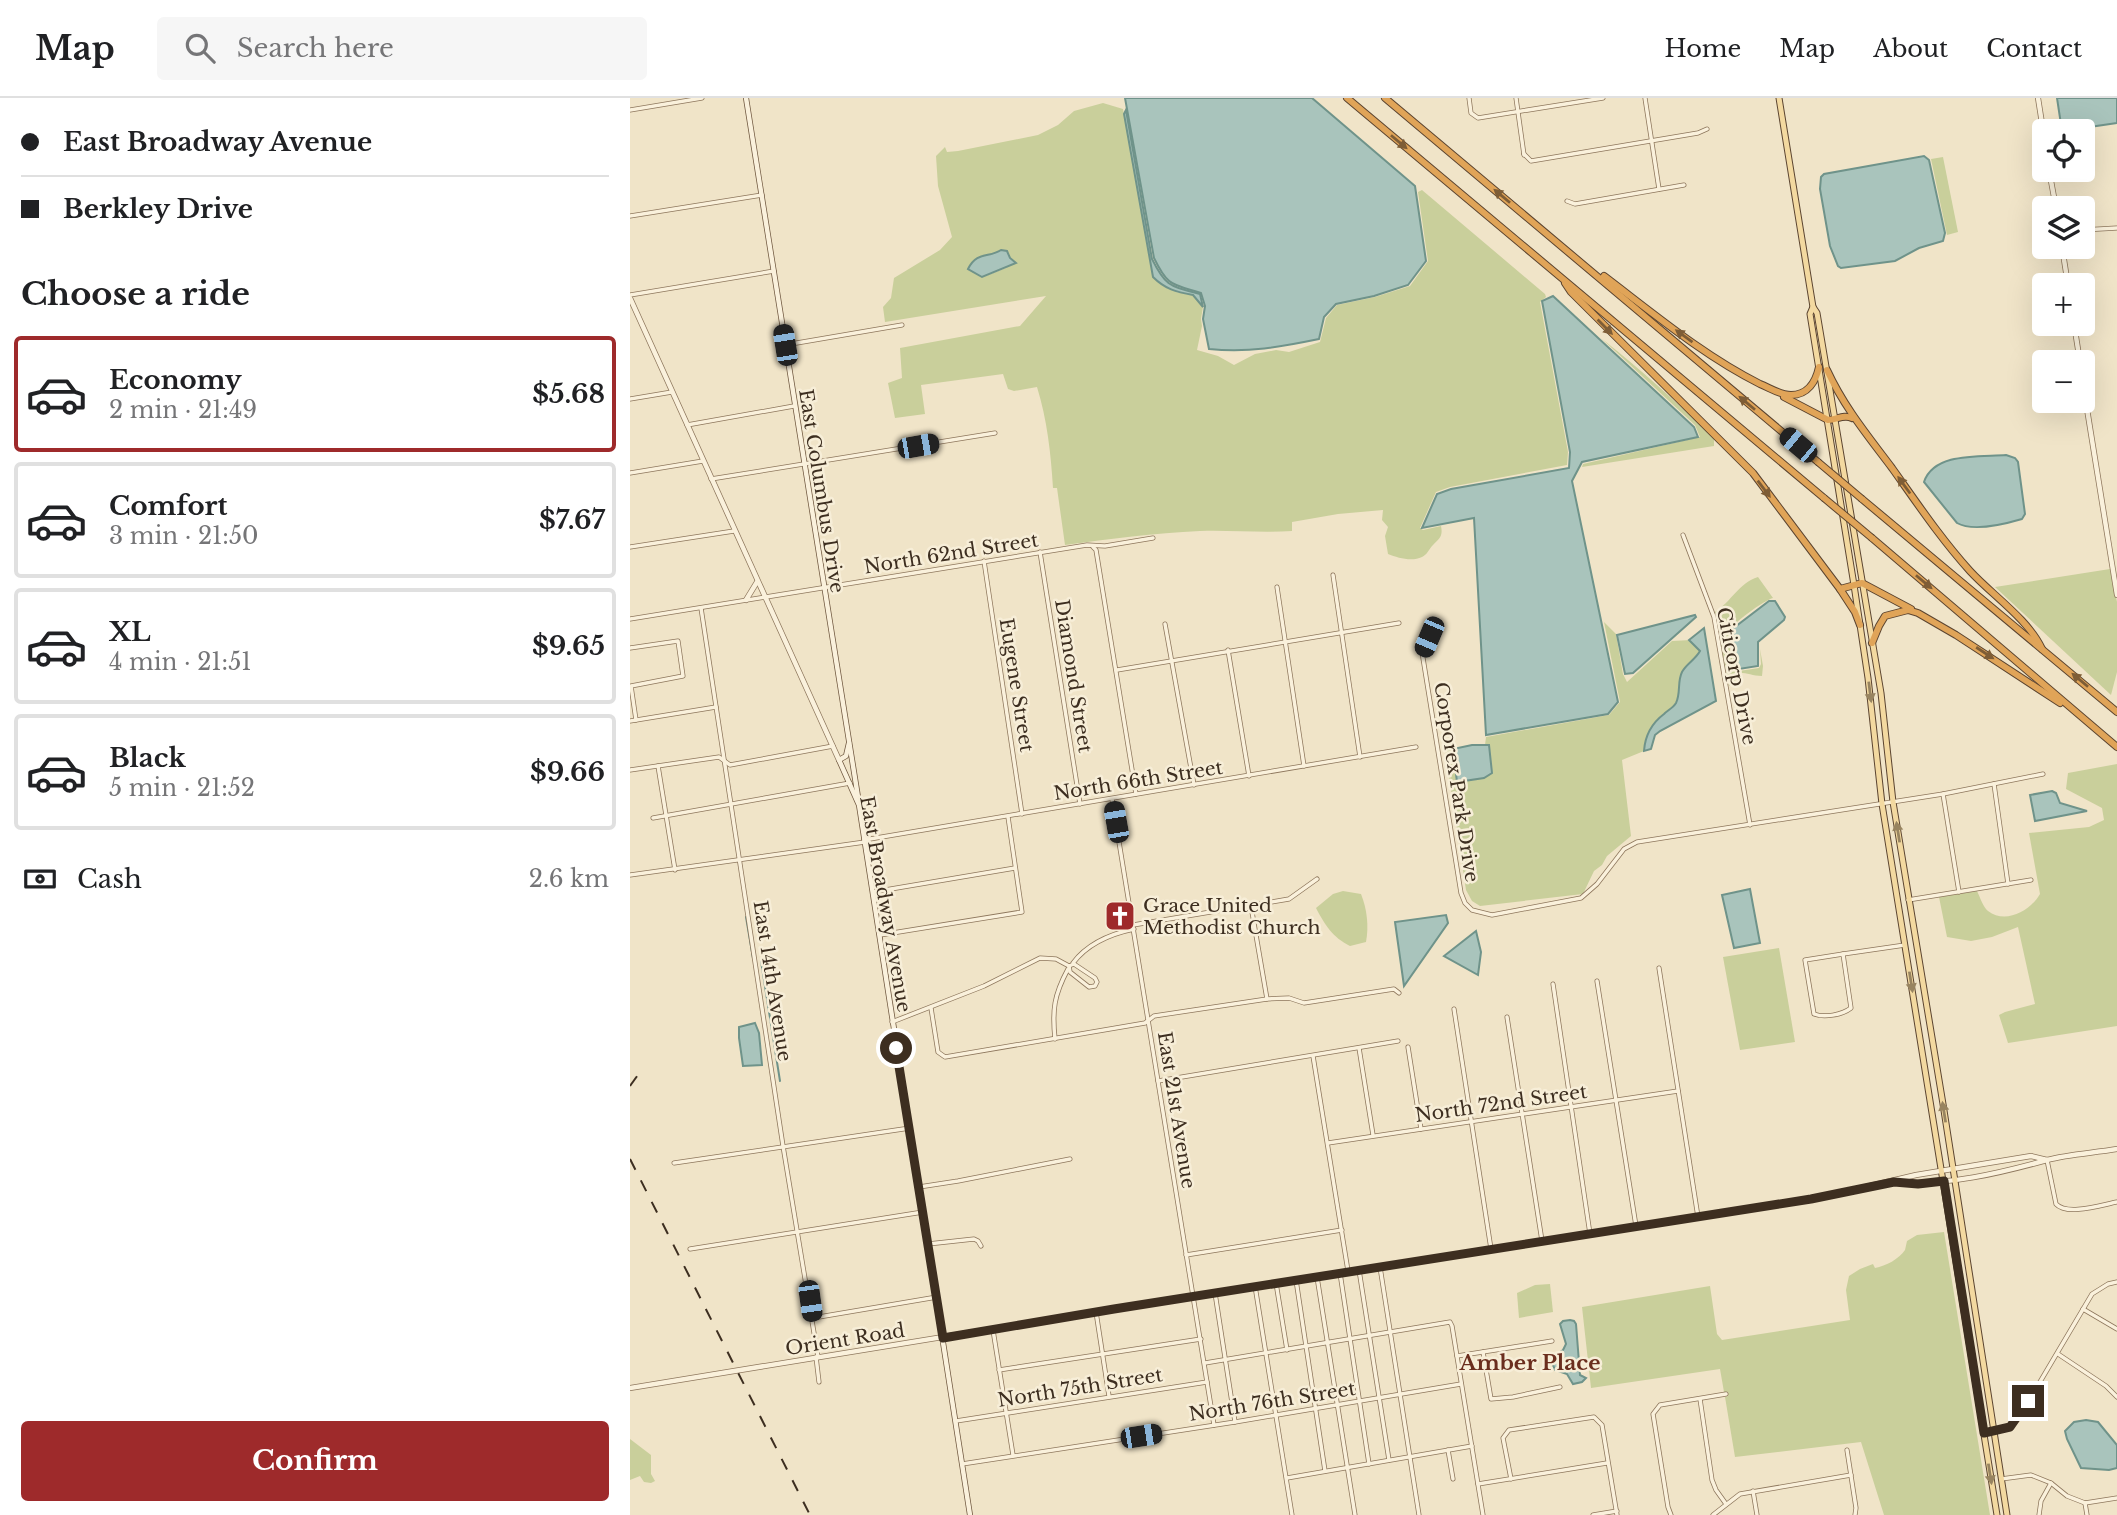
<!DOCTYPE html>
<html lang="en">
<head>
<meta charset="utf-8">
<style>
  body { margin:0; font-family:"Libre Baskerville",serif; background:#f6f6f6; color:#202124; height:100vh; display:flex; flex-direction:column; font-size:26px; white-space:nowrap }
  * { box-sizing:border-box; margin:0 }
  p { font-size:23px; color:#757577 }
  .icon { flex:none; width:38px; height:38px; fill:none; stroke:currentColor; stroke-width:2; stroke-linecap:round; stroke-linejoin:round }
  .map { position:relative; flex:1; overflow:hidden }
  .drawer { display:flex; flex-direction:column; background:#fff; width:630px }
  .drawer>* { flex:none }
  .top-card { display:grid; align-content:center; height:154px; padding:0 21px; background:#fff }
  .controls { position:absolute; left:1402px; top:21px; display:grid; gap:14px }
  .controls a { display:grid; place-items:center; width:63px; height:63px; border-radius:7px; background:#fff; box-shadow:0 7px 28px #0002; font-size:35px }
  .end { position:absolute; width:32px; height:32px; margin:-16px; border:9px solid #3d2e20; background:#fff; box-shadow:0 0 0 4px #fff }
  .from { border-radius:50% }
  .car { position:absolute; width:21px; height:42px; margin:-21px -10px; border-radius:9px; box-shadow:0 0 5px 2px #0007; background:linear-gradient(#222 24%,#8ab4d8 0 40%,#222 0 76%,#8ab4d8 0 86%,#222 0) }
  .top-card b { display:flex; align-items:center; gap:24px; height:66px; font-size:26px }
  .top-card b+b { border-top:2px solid #e0e0e0 }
  .top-card i { width:18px; height:18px; background:#202124 }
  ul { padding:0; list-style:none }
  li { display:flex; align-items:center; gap:21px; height:116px; margin:0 14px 10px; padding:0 7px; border:4px solid #e0e0e0; border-radius:7px }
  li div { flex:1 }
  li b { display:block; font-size:26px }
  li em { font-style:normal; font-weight:700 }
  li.current { border-color:#9e2a2b }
  li>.icon { width:63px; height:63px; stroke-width:1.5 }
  h2 { padding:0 21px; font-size:32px; line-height:84px }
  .pay { display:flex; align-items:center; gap:18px; height:77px; padding:0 21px; font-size:26px }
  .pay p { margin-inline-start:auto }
  .primary-button { display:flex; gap:14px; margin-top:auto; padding:14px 21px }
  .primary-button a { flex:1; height:80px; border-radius:7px; background:#9e2a2b; color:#fff; font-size:28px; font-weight:700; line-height:80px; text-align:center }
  header { display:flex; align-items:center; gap:42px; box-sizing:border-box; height:98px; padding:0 35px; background:#fff; border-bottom:2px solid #e0e0e0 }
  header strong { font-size:33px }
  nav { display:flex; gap:38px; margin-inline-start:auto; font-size:24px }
  .search { width:490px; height:63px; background:#f6f6f6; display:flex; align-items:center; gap:18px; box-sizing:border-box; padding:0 24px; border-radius:7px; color:#757577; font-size:26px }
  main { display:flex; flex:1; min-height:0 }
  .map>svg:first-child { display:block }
</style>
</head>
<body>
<header>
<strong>Map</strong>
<div class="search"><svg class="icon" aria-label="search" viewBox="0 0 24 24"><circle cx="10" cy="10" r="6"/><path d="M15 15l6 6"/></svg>Search here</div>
<nav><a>Home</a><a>Map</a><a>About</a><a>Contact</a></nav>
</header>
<main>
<section class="drawer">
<div class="top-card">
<b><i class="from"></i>East Broadway Avenue</b>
<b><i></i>Berkley Drive</b>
</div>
<h2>Choose a ride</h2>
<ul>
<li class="current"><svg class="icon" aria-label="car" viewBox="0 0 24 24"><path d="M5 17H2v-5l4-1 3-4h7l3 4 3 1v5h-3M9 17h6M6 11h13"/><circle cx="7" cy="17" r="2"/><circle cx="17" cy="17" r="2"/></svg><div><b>Economy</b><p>2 min · 21:49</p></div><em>$5.68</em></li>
<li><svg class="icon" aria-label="car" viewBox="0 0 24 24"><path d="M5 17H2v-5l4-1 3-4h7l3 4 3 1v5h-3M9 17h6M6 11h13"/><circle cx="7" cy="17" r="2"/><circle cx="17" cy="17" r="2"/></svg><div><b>Comfort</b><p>3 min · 21:50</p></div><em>$7.67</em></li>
<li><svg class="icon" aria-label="car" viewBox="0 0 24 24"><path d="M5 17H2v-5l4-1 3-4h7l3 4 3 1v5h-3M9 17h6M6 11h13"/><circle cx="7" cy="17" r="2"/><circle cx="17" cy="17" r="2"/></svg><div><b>XL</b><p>4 min · 21:51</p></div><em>$9.65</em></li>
<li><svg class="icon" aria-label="car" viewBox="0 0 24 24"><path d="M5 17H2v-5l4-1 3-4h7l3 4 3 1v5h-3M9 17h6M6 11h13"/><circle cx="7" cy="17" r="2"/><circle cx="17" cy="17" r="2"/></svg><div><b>Black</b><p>5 min · 21:52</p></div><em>$9.66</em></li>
</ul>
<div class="pay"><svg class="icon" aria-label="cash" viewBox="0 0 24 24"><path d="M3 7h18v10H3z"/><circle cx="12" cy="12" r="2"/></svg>Cash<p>2.6 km</p></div>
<div class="primary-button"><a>Confirm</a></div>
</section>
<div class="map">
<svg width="1487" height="1417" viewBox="0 0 1487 1417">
  <rect width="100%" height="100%" fill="#f0e4c8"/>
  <g fill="#c9cf9b" fill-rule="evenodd">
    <path d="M473,5L493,11L523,179L546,194L563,197L573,209L571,221L572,228L567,252L588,258L604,267L625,256L646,252L659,254L690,244L696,220L707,207L745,199L780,188L798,163L788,94L792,92L915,196L916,199L910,204L938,354L937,367L820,389L806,394L790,430L793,432L811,428C813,438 810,440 803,447C799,451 797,457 792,459C782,464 768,460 758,456L755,438L758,429L752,422L753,412L708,416L662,424V433C631,435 600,432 570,433C524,435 480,441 435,447L427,390H423C421,356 417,321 407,289L384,293L378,291L373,276L291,287L295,316L265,320L258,285L272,280L270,250L390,228L416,198L255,224L253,209L261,200L264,180L310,152L322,139L308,88L306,58L315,49L317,54L328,53L408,37L428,27L444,13ZM371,152L383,163L376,170L353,179L339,172C348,152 357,161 371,152Z"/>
    <polygon points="1313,59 1328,134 1317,137 1301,61"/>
    <path d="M971,240C1010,271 1048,305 1084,340V348L952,369L953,366L1070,339L1065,327Z"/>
    <polygon points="1480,471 1487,504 1487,574 1481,597 1365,489"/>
    <path d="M1128,479L1143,500C1135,502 1100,526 1099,535C1098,545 1102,559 1104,569L1109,573L1129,570L1131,566L1130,551L1133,568L1132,578C1122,578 1115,574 1108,575L1107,581L1099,588L1085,514C1101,504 1109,485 1128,479Z"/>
    <path d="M974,524L986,536L993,576L997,584L1042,543L1061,542L1070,553C1065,562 1056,566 1052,574C1047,584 1051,595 1046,605C1043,610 1038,612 1034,616C1022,625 1015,638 1014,653L992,662L1001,738L977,758L972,767L964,773L953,796L850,808L842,803L836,792L815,652L823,651L827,684L859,648L855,647L856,639L979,617L990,604Z"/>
    <path d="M1487,666V928L1378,945L1369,917L1375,914L1405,906L1388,829L1362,839L1341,843L1317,839L1309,799L1347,793C1350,799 1353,809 1358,813C1376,827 1401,812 1410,796L1399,735L1459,729L1474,722L1472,710L1436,691L1438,675Z"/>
    <path d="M713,793L731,796C737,811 739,828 736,844L720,848C702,839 695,827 686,810L703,796Z"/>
    <polygon points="1149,850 1165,944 1110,952 1093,859"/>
    <path d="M1314,1134L1360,1417H1254L1231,1344L1105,1359L1095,1299L1098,1298V1294H1094L1090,1271L961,1290L952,1209L1080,1188L1087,1236L1092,1242L1220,1222L1216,1192L1219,1178L1230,1171L1243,1166L1245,1170C1256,1168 1269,1161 1275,1152L1277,1143L1287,1137Z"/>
    <polygon points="920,1186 923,1214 889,1220 887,1195 905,1187"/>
    <polygon points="0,1341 21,1357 21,1376 25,1383 21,1385 14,1384 10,1378 0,1382"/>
  </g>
  <g fill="#a9c4bc" stroke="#6f938a" stroke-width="2">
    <path d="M495,0H682L785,88L796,163L778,187L744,198L706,206L694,219L689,241C650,249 619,255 579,251L573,221L575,208L571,195C542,186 538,189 524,160Z"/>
    <polygon points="1427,0 1487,0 1487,25 1432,33"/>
    <path d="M496,12L522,161C536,189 540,188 570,196L573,209L563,197C546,194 535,191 523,179L494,16Z"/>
    <polygon points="1294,58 1299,62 1315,135 1313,143 1289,150 1265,163 1211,170 1208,168 1200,148 1190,91 1191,79 1194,76"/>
    <path d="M371,152L377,153L380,160L386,165L352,179L338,171C347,153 359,160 371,152Z"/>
    <polygon points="923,198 1064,329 1068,339 952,364 942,383 988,604 978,616 856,637 844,420 792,430 807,396 821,391 939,370 940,354 912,203"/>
    <path d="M1376,357L1385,360L1388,364L1395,416L1392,421C1375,426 1343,434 1327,425L1294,384C1304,354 1350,359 1376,357Z"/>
    <polygon points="1139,503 1145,503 1155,519 1154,522 1128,544 1128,568 1109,571 1105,568 1101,532"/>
    <polygon points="1065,517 1066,519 1003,575 995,576 987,537"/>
    <path d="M1074,530L1086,603L1030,633L1025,637L1021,651L1014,653C1015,638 1022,625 1034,616C1038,612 1043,610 1046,605C1051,595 1047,584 1052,574C1056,566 1065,562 1070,553L1059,542Z"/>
    <polygon points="842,647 859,647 862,675 854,680 827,684 823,651"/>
    <polygon points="1422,693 1426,695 1430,705 1457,713 1405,723 1400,697"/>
    <polygon points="1120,791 1130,845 1104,850 1092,797"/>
    <polygon points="816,817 818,825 774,888 765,824"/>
    <polygon points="846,833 851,854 848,877 814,858"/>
    <polygon points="125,925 129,935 132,967 113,968 109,940 109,929"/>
    <polygon points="940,1222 944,1223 946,1226 950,1277 956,1280 952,1284 943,1286 937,1276 925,1272 923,1267 924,1258 933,1252 936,1246 930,1226 933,1223"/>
    <polygon points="1456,1322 1468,1324 1487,1347 1487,1370 1479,1372 1451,1370 1437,1341 1435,1333 1444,1324"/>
  </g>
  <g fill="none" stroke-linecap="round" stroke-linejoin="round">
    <g stroke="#6f938a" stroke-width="2">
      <polyline points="116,819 123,860"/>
      <polyline points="131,863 150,983"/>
    </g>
    <g stroke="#8d765c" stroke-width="5">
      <g id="minor">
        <polyline points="839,0 841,15 848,20 973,0"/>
        <polyline points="886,0 894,57"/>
        <polyline points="1015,0 1029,91"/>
        <polyline points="0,12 72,0"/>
        <polyline points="894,56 901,63 1068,35 1077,31"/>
        <polyline points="937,103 945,106 1054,87"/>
        <polyline points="0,118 132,97"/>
        <polyline points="1452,132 1487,130"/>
        <polyline points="0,197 144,173"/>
        <polyline points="155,247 272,227"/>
        <polyline points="0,301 42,294"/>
        <polyline points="57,327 164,308"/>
        <polyline points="0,375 73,363"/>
        <polyline points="81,381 365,335"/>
        <polyline points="1053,437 1084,519 1120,727"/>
        <polyline points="0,449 104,433"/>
        <polyline points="463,449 466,452 506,696"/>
        <polyline points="410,454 450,706"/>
        <polyline points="354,463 392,716"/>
        <polyline points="703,477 730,659"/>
        <polyline points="647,489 674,668"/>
        <polyline points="71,510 153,1048 188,1259"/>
        <polyline points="0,521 457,447 475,448 523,440"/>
        <polyline points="535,526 564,687"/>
        <polyline points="799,539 792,554 831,795 835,805 842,812 862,817 951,800 967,786 994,751 1007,744 1313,696 1413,676"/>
        <polyline points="0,550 48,543 53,578 1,588 6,622"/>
        <polyline points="598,552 619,678"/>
        <polyline points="487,572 769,525"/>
        <polyline points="0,623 86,609"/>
        <polyline points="28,668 45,772"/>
        <polyline points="0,672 89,659 100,667 203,648"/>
        <polyline points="1364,686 1378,786"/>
        <polyline points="1313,696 1329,794"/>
        <polyline points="482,701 584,1327"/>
        <polyline points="23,720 220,685"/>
        <polyline points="234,742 786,649"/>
        <polyline points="0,777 235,744"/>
        <polyline points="243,794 385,770"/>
        <polyline points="1278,802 1401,782"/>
        <polyline points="621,808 637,901"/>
        <polyline points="503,827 659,801 687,781"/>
        <polyline points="250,837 392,814 378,719"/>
        <path d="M1213,856L1221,910C1212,917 1194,920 1184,916L1175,862Z"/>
        <polyline points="1213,856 1275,847"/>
        <path d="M443,865C458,845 480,836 504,831"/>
        <polyline points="1029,870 1068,1119"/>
        <polyline points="967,883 1006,1128"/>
        <polyline points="923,886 960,1136"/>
        <polyline points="301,910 308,954 315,959 515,925 524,918 637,901 659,900 674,905 764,891 769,895"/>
        <polyline points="824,911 861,1151"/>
        <polyline points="877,919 912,1143"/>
        <polyline points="262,924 354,888 410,860 426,861 439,868 444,866 465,880 467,884 465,888 459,889 440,874 439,868"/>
        <path d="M425,941C422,912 424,897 438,871"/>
        <polyline points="778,949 791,1031"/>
        <polyline points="729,950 743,1037"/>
        <polyline points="683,958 718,1173"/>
        <polyline points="528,983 768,943"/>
        <polyline points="698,1045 1048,993"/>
        <path d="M1417,1062L1426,1106C1437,1118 1471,1107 1487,1104"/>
        <polyline points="44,1065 280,1030"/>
        <polyline points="289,1089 328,1083 440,1061"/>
        <polyline points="298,1146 344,1141 348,1143 351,1148"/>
        <polyline points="60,1151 293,1114"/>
        <polyline points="556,1157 712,1132"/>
        <polyline points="750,1169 789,1417"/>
        <polyline points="729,1172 759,1362"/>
        <polyline points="710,1175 739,1366"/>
        <polyline points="687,1179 725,1417"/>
        <polyline points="666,1182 695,1373"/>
        <polyline points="646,1185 657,1252"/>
        <polyline points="625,1188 662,1417"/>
        <polyline points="585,1195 605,1324"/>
        <polyline points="1453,1211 1487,1231"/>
        <polyline points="466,1214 479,1298"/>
        <polyline points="183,1220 307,1199"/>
        <polyline points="363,1232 383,1357"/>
        <polyline points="853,1254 861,1301 883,1299 930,1289"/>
        <polyline points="1428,1256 1476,1288 1487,1299"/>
        <polyline points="827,1258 922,1243"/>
        <polyline points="186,1259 189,1284"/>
        <polyline points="575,1265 820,1224 822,1228 853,1417"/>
        <polyline points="369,1272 571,1241"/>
        <polyline points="1070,1301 1082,1382 1086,1392 1096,1406"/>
        <polyline points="1398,1303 1413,1312"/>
        <polyline points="326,1323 577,1284"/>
        <polyline points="1354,1335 1380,1329 1388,1321 1462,1196 1478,1186 1487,1184"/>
        <polyline points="818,1352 823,1381"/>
        <polyline points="1217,1352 1226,1410 1225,1417"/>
        <polyline points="332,1366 605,1324 831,1286"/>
        <polyline points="657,1380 842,1348"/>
        <polyline points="881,1381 873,1340 879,1332 964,1319 972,1327 987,1417"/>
        <polyline points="1371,1381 1401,1377 1421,1385 1437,1398 1455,1405 1487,1400"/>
        <polyline points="848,1386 977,1365"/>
        <polyline points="1123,1393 1127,1417"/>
        <polyline points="1455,1405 1457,1417"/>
        <polyline points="963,1417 987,1413"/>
        <polyline points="1041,1417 1038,1409 1023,1316 1030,1307 1096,1296"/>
        <polyline points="1083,1417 1110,1396 1221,1377"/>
        <polyline points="1409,1417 1411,1403 1421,1385"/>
      </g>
    </g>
    <g stroke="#8d765c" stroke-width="6">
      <g id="tertiary">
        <polyline points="1408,0 1414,38"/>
        <polyline points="1419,72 1426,110"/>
        <polyline points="1432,149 1438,187"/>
        <polyline points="0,200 209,662"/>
        <polyline points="1444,226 1450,264"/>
        <polyline points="1452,280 1487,497"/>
        <polyline points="116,502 127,484"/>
        <path d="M1267,1084C1317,1088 1370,1075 1417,1062C1439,1056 1464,1055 1487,1051"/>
        <polyline points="0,1290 484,1211 1197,1098 1286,1077 1401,1058 1417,1062"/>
      </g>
    </g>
    <g stroke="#6f573f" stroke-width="6">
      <g id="secondary">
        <polyline points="116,0 228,699"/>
        <polyline points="219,645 216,658 209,662 229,707 340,1417"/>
      </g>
    </g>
    <g stroke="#5b4430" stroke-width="7">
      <g id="primary">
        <polyline points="1149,0 1183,209 1187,215 1251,595 1263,704 1313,1006 1377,1417"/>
        <polyline points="1183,209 1180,216 1224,487 1238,580 1252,706 1367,1417"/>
      </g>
    </g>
    <g stroke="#5b4430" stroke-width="8">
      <g id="motorway">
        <polyline points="717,0 1194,400"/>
        <polyline points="755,0 1188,364"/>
        <path d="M974,178C1024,216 1074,258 1130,286C1140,290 1150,297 1161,297C1178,297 1186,283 1189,269"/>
        <polyline points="935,185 941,194 1123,375 1210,491 1225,514 1230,527"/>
        <path d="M1197,272C1214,309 1238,338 1262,370C1287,405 1311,441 1340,473C1362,497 1398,521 1412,551"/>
        <path d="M1154,299L1198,322C1207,322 1213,316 1222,320"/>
        <polyline points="1232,401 1487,614"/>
        <polyline points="1242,440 1487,649"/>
        <polyline points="1210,491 1232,485 1281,511"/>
        <polyline points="1242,545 1249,528 1255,518 1278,512 1288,515 1326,537 1430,605"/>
      </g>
    </g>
    <use href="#minor" stroke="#faf1dc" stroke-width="3.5"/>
    <use href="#tertiary" stroke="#faf1dc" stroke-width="4.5"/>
    <use href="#secondary" stroke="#faf1dc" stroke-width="4.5"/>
    <use href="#primary" stroke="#f3d9a0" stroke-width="5"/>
    <use href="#motorway" stroke="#e0a458" stroke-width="6"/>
    <g stroke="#3d2e20" stroke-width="2" stroke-dasharray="12 12" stroke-linecap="butt">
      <polyline points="0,988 10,974"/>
      <polyline points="0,1061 180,1417"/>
    </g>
    <g stroke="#5b4430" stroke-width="8" stroke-linecap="butt">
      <g id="motorway-bridge">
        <polyline points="1188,364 1232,401"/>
        <polyline points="1194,400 1242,440"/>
      </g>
    </g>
    <use href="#motorway-bridge" stroke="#e0a458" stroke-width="6"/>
  </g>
  <defs><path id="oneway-solid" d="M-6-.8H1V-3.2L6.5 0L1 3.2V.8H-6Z" transform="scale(1.75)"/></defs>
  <g fill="#7e5d36">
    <use href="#oneway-solid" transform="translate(769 44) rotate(40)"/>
    <use href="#oneway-solid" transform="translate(872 98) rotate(-140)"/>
    <use href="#oneway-solid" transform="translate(975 229) rotate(45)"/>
    <use href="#oneway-solid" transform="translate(1054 238) rotate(-144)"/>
    <use href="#oneway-solid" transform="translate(1117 305) rotate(-140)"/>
    <use href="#oneway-solid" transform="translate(1274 387) rotate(-126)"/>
    <use href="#oneway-solid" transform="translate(1134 391) rotate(53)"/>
    <use href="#oneway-solid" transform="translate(1294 484) rotate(40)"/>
    <use href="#oneway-solid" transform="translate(1355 555) rotate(33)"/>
    <use href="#oneway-solid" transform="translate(1450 582) rotate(-140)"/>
  </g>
  <g fill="#988460">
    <use href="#oneway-solid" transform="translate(1240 594) rotate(83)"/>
    <use href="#oneway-solid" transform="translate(1268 734) rotate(-99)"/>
    <use href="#oneway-solid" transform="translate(1281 884) rotate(81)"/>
    <use href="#oneway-solid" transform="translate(1314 1014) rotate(-99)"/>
    <use href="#oneway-solid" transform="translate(1360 1376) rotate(81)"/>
  </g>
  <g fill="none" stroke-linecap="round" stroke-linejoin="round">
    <polyline stroke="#3d2e20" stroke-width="9" points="266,950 313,1240 484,1211 1181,1101 1264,1084 1288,1086 1314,1083 1354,1335 1380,1329 1398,1303"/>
  </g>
  <defs>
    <g id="church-square" transform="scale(1.575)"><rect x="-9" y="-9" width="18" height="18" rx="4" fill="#9e2a2b" stroke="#f7eed8"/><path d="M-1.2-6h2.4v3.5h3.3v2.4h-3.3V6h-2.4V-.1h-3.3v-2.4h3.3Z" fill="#fff"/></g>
  </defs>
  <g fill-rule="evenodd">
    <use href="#church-square" x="490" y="818"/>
  </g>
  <g text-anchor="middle" stroke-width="5" stroke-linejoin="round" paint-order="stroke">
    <g font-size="19" fill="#3d2e20" stroke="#f7eed8">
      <text transform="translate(192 393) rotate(81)" y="7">East Columbus Drive</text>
      <text transform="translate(321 455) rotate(-9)" y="7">North 62nd Street</text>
      <text transform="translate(444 578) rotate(81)" y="7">Diamond Street</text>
      <text transform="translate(1107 578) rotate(79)" y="7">Citicorp Drive</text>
      <text transform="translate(387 587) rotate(81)" y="7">Eugene Street</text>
      <text transform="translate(508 682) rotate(-9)" y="7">North 66th Street</text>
      <text transform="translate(827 684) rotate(81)" y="7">Corporex Park Drive</text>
      <text transform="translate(256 806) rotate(80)" y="7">East Broadway Avenue</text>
      <text transform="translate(143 883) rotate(81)" y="7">East 14th Avenue</text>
      <text transform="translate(871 1005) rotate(-8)" y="7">North 72nd Street</text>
      <text transform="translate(547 1012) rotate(81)" y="7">East 21st Avenue</text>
      <text transform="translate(215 1241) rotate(-9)" y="7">Orient Road</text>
      <text transform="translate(450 1289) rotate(-9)" y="7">North 75th Street</text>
      <text transform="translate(642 1303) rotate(-9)" y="7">North 76th Street</text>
    </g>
    <g font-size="19" fill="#3d2e20" stroke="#f7eed8" text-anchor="start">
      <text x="513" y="814">Grace United<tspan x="513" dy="22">Methodist Church</tspan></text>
    </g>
    <g font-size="21" font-weight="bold" fill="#6b2e1e" stroke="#f7eed8">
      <text x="900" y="1272">Amber Place</text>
    </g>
  </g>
</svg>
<div class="controls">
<a><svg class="icon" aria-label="locate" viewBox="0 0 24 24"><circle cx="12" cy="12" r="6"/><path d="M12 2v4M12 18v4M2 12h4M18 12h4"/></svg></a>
<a><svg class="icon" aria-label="layers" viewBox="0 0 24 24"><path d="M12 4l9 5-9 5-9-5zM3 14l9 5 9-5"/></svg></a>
<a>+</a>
<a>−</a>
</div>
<i class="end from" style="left:266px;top:950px"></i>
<i class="end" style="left:1398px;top:1303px"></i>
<i class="car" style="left:155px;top:247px;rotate:351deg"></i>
<i class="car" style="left:1168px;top:347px;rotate:310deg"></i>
<i class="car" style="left:288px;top:348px;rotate:80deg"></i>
<i class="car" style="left:799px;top:539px;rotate:203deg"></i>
<i class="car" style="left:486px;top:724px;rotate:350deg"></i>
<i class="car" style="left:180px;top:1203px;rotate:172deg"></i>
<i class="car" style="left:511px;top:1338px;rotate:81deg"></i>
</div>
</main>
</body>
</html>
